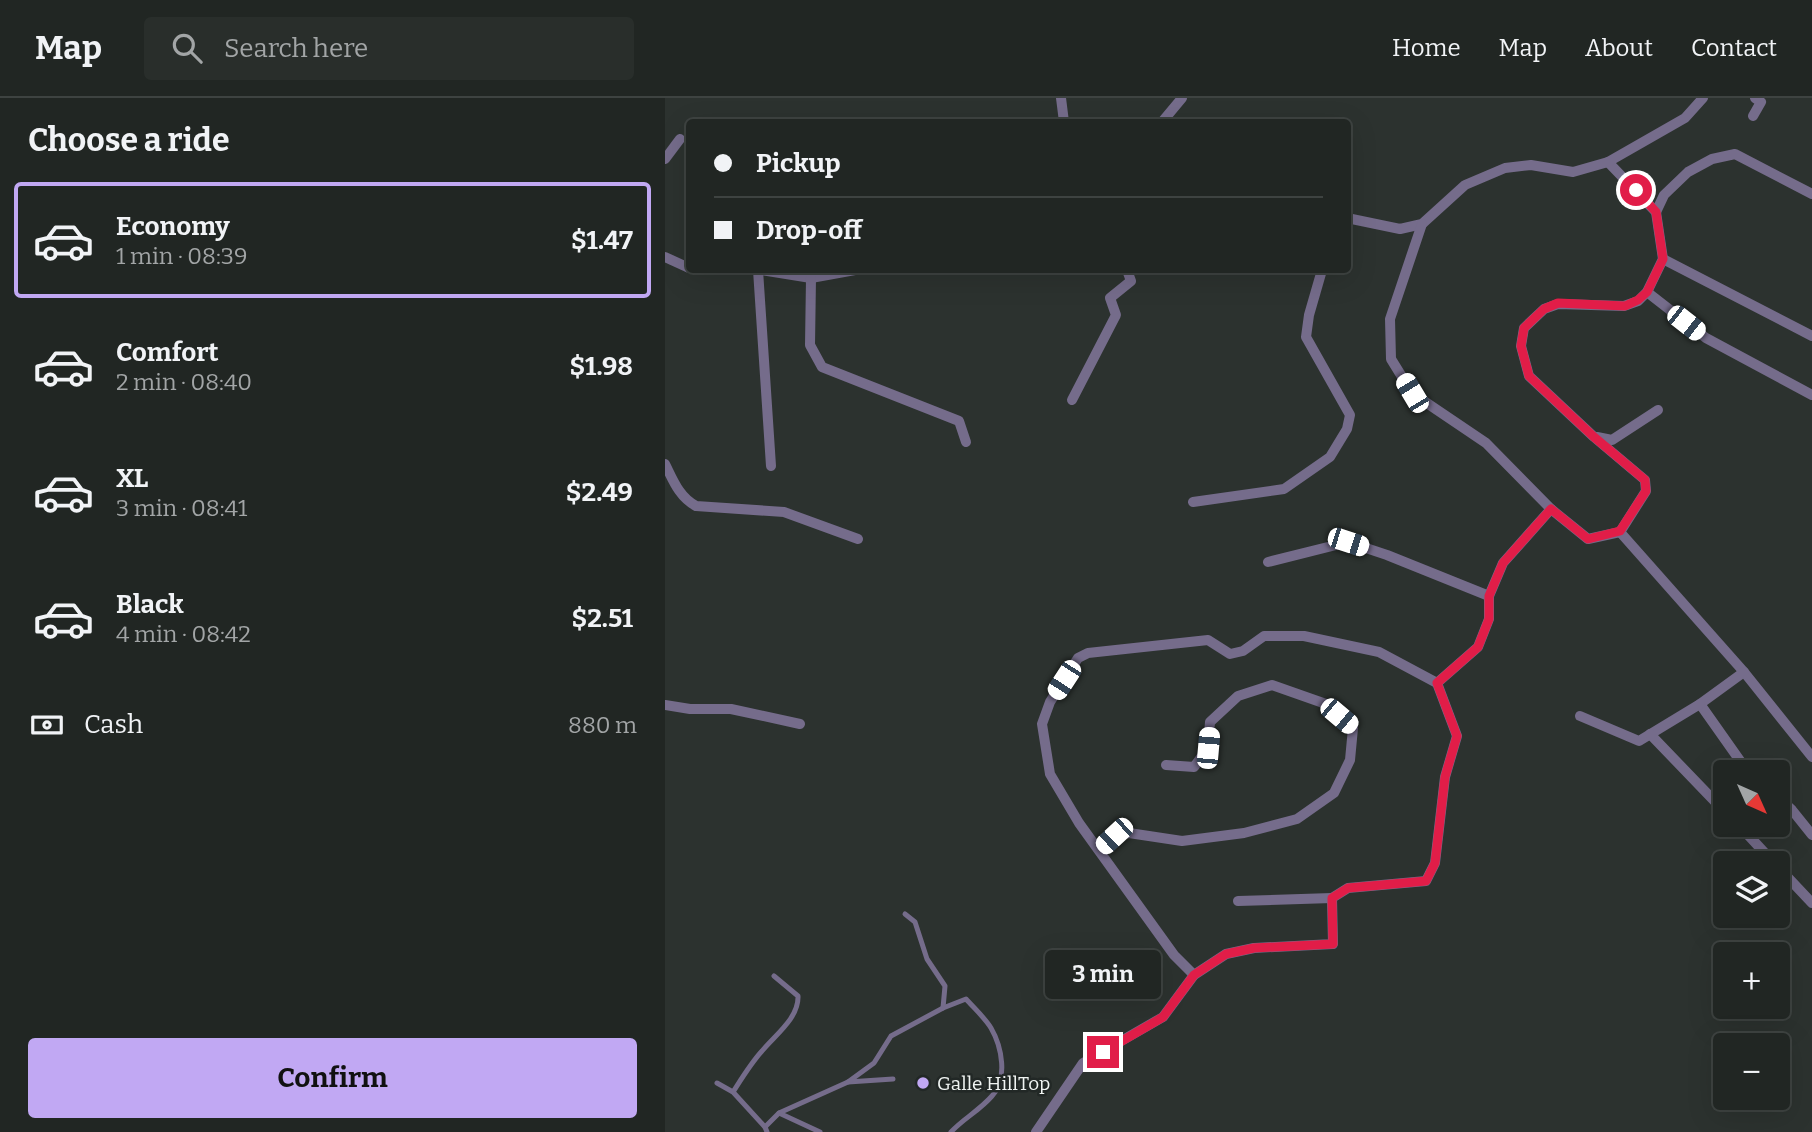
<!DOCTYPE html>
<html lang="en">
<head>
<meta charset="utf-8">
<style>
  body { margin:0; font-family:Bitter,serif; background:#292e2b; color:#f1f3f6; height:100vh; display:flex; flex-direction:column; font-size:26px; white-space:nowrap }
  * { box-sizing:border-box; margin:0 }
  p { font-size:23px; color:#a2a5a6 }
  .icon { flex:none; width:38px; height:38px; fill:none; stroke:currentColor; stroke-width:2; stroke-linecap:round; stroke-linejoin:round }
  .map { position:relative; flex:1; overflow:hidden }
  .details { display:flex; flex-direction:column; background:#212623; width:665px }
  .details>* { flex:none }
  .guide { position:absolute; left:21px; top:21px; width:665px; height:154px; border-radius:7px; box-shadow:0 7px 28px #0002,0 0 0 2px #3e4341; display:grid; align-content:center; height:154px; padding:0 28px; background:#212623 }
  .needle { width:46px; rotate:135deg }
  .tools { position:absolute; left:1048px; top:662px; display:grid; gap:14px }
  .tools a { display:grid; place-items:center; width:77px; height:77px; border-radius:7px; background:#212623; box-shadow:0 7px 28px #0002,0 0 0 2px #3e4341; font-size:35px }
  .end { position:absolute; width:32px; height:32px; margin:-16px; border:9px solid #e11d48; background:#fff; box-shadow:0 0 0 4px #fff }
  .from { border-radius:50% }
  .bubble { position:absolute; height:49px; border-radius:7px; background:#212623; box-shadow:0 7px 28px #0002,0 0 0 2px #3e4341; font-size:23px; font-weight:700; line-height:49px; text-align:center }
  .car { position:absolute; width:21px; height:42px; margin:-21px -10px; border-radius:9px; box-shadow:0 0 5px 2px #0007; background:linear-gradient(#fff 24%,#345 0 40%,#fff 0 76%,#345 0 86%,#fff 0) }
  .guide b { display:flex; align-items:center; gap:24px; height:66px; font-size:26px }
  .guide b+b { border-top:2px solid #3e4341 }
  .guide i { width:18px; height:18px; background:#f1f3f6 }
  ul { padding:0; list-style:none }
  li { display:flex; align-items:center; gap:21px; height:116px; margin:0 14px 10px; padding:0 14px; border:4px solid transparent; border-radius:7px }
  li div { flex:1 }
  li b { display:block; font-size:26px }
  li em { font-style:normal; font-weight:700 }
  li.active { border-color:#c1a8f3 }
  li>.icon { width:63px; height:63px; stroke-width:1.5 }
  h2 { padding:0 28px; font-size:32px; line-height:84px }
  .pay { display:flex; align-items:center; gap:18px; height:77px; padding:0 28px; font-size:26px }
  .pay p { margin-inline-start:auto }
  .button { display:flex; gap:14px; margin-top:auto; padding:14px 28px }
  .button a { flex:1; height:80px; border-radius:7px; background:#c1a8f3; color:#111; font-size:28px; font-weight:700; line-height:80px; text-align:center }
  header { display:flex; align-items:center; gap:42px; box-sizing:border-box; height:98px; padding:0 35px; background:#212623; border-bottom:2px solid #3e4341 }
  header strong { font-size:33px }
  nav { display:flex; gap:38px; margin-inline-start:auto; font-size:24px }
  .search { width:490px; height:63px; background:#292e2b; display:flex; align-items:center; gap:18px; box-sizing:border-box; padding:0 24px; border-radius:7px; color:#a2a5a6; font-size:26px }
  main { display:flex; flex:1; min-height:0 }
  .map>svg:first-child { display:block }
</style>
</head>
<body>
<header>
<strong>Map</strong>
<div class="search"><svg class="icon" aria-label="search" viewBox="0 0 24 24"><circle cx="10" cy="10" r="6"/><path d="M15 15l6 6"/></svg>Search here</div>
<nav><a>Home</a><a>Map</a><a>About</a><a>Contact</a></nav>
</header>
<main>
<section class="details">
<h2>Choose a ride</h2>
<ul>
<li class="active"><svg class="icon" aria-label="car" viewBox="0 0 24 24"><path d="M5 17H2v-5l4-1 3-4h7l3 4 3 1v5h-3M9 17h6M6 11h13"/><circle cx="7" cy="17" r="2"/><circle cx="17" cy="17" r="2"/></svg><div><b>Economy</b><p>1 min · 08:39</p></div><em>$1.47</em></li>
<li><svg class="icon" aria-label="car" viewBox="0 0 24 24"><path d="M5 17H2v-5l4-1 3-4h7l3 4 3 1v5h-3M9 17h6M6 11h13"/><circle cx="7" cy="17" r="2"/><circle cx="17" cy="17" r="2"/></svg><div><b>Comfort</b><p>2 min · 08:40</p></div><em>$1.98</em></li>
<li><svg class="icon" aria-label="car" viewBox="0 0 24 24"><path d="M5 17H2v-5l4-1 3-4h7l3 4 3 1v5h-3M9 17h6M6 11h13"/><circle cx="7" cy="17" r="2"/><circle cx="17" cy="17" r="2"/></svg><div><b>XL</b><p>3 min · 08:41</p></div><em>$2.49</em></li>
<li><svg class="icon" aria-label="car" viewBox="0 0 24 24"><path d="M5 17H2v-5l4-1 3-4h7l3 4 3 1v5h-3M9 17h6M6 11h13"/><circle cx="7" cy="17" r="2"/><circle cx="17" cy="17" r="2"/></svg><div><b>Black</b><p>4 min · 08:42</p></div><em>$2.51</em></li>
</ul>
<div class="pay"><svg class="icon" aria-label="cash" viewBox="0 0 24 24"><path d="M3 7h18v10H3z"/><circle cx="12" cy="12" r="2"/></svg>Cash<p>880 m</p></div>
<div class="button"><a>Confirm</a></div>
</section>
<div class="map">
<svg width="1147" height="1034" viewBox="0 0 1147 1034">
  <rect width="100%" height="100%" fill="#2c322f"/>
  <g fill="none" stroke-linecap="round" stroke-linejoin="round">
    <g stroke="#756c8b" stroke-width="5">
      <polyline points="240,816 250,824 262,861 280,888 278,910"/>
      <polyline points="183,984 228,981"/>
      <polyline points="52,985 68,994 100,1029"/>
      <path d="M68,994C77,980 86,965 97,953C110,937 134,920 133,898L109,878"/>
      <polyline points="114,1015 155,1034"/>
      <path d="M102,1034L100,1029L114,1015L183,984L209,965L226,938L278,910L301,901C309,910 320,920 326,930C337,949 343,981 327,998C315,1012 298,1021 286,1034"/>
    </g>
    <g stroke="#756c8b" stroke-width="10">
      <polyline points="396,0 399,24"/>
      <polyline points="1088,18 1096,4 1090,0"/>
      <polyline points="497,24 517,0"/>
      <polyline points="0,61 15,41"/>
      <polyline points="943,64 991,114 998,161 982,194 973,203 959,208 893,206 879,211 859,230 856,248 864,278 929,339 980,382 981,393 955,434 1079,574 1147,659"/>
      <polyline points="991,114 999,97 1023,74 1047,61 1070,56 1147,96"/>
      <polyline points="682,120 735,131 757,126 800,87 840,70 866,67 908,74 943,64 1020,20 1038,0"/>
      <polyline points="757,126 725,221 726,261 747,295 821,345 886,411 923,441 955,434"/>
      <polyline points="0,159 24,170"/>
      <polyline points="998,161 1147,238"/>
      <polyline points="93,172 106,368"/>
      <polyline points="95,172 146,180 190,172"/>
      <polyline points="146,180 145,247 157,269 294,323 301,344"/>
      <polyline points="982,194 1041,240 1147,297"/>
      <polyline points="407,302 451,217 445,200 466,183 462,172"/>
      <polyline points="932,339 947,342 993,312"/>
      <path d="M0,366C8,382 14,399 31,408L119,414L193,441"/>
      <polyline points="528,404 619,391 665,359 682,331 685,317 641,239 644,217 657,172"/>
      <polyline points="603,464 683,444 722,457 824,498"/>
      <polyline points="1079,574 1035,606 1078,667 1085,674"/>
      <polyline points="0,607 25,611 66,611 135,626"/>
      <polyline points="915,618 974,643 1035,606"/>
      <polyline points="985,636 1060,714"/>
      <polyline points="1113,699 1127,712 1147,737"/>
      <polyline points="1073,726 1109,765"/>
      <polyline points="434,751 449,738 464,735 517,743 579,735 632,721 669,695 685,662 688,630 661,606 607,587 573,598 545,624 543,650 529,669 501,667"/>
      <polyline points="1113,769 1147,805"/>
      <polyline points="573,803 667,800"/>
      <polyline points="529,877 509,857 414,725 385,676 377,626 385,604 413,560 423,555 543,542 565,556 578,553 599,538 639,538 714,554 772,585 813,549 824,521 824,498 838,465 886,411"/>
      <polyline points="371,1034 418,965 498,919 529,877 561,856 589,850 668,846 667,800 683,790 761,783 770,765 780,679 792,638 772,585"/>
    </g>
  </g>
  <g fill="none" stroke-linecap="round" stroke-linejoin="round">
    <polyline stroke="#e11d48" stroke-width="9" points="438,954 498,919 529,877 561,856 589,850 668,846 667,800 683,790 761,783 770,765 780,679 792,638 772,585 813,549 824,521 824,498 838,465 886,411 923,441 955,433 981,393 980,382 929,339 864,278 856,248 859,230 879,211 893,205 960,208 973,202 982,194 998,161 991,114 971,92"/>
  </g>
  <circle fill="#c1a8f3" stroke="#222826" stroke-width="2.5" cx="258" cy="985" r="7"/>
  <g text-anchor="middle" stroke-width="5" stroke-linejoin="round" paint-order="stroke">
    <g font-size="19" fill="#f0f4f2" stroke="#222826" text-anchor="start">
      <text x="272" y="992">Galle HillTop</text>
    </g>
  </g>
</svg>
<div class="tools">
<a><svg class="needle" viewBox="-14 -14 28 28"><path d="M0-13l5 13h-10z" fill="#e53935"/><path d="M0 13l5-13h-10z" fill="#a2a5a6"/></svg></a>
<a><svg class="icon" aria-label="layers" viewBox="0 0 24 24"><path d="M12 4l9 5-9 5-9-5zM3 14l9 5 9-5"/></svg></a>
<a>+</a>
<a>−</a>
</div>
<i class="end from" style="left:971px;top:92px"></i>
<i class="end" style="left:438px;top:954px"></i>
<div class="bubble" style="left:380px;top:852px;width:116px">3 min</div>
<i class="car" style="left:1021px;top:225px;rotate:128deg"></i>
<i class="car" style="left:747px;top:295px;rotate:329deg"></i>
<i class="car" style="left:683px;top:444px;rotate:108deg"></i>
<i class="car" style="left:399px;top:582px;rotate:213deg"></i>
<i class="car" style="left:674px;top:618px;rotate:130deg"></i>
<i class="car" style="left:543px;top:650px;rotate:5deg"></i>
<i class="car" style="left:449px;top:738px;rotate:227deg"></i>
<div class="guide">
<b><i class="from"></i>Pickup</b>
<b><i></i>Drop-off</b>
</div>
</div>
</main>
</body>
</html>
